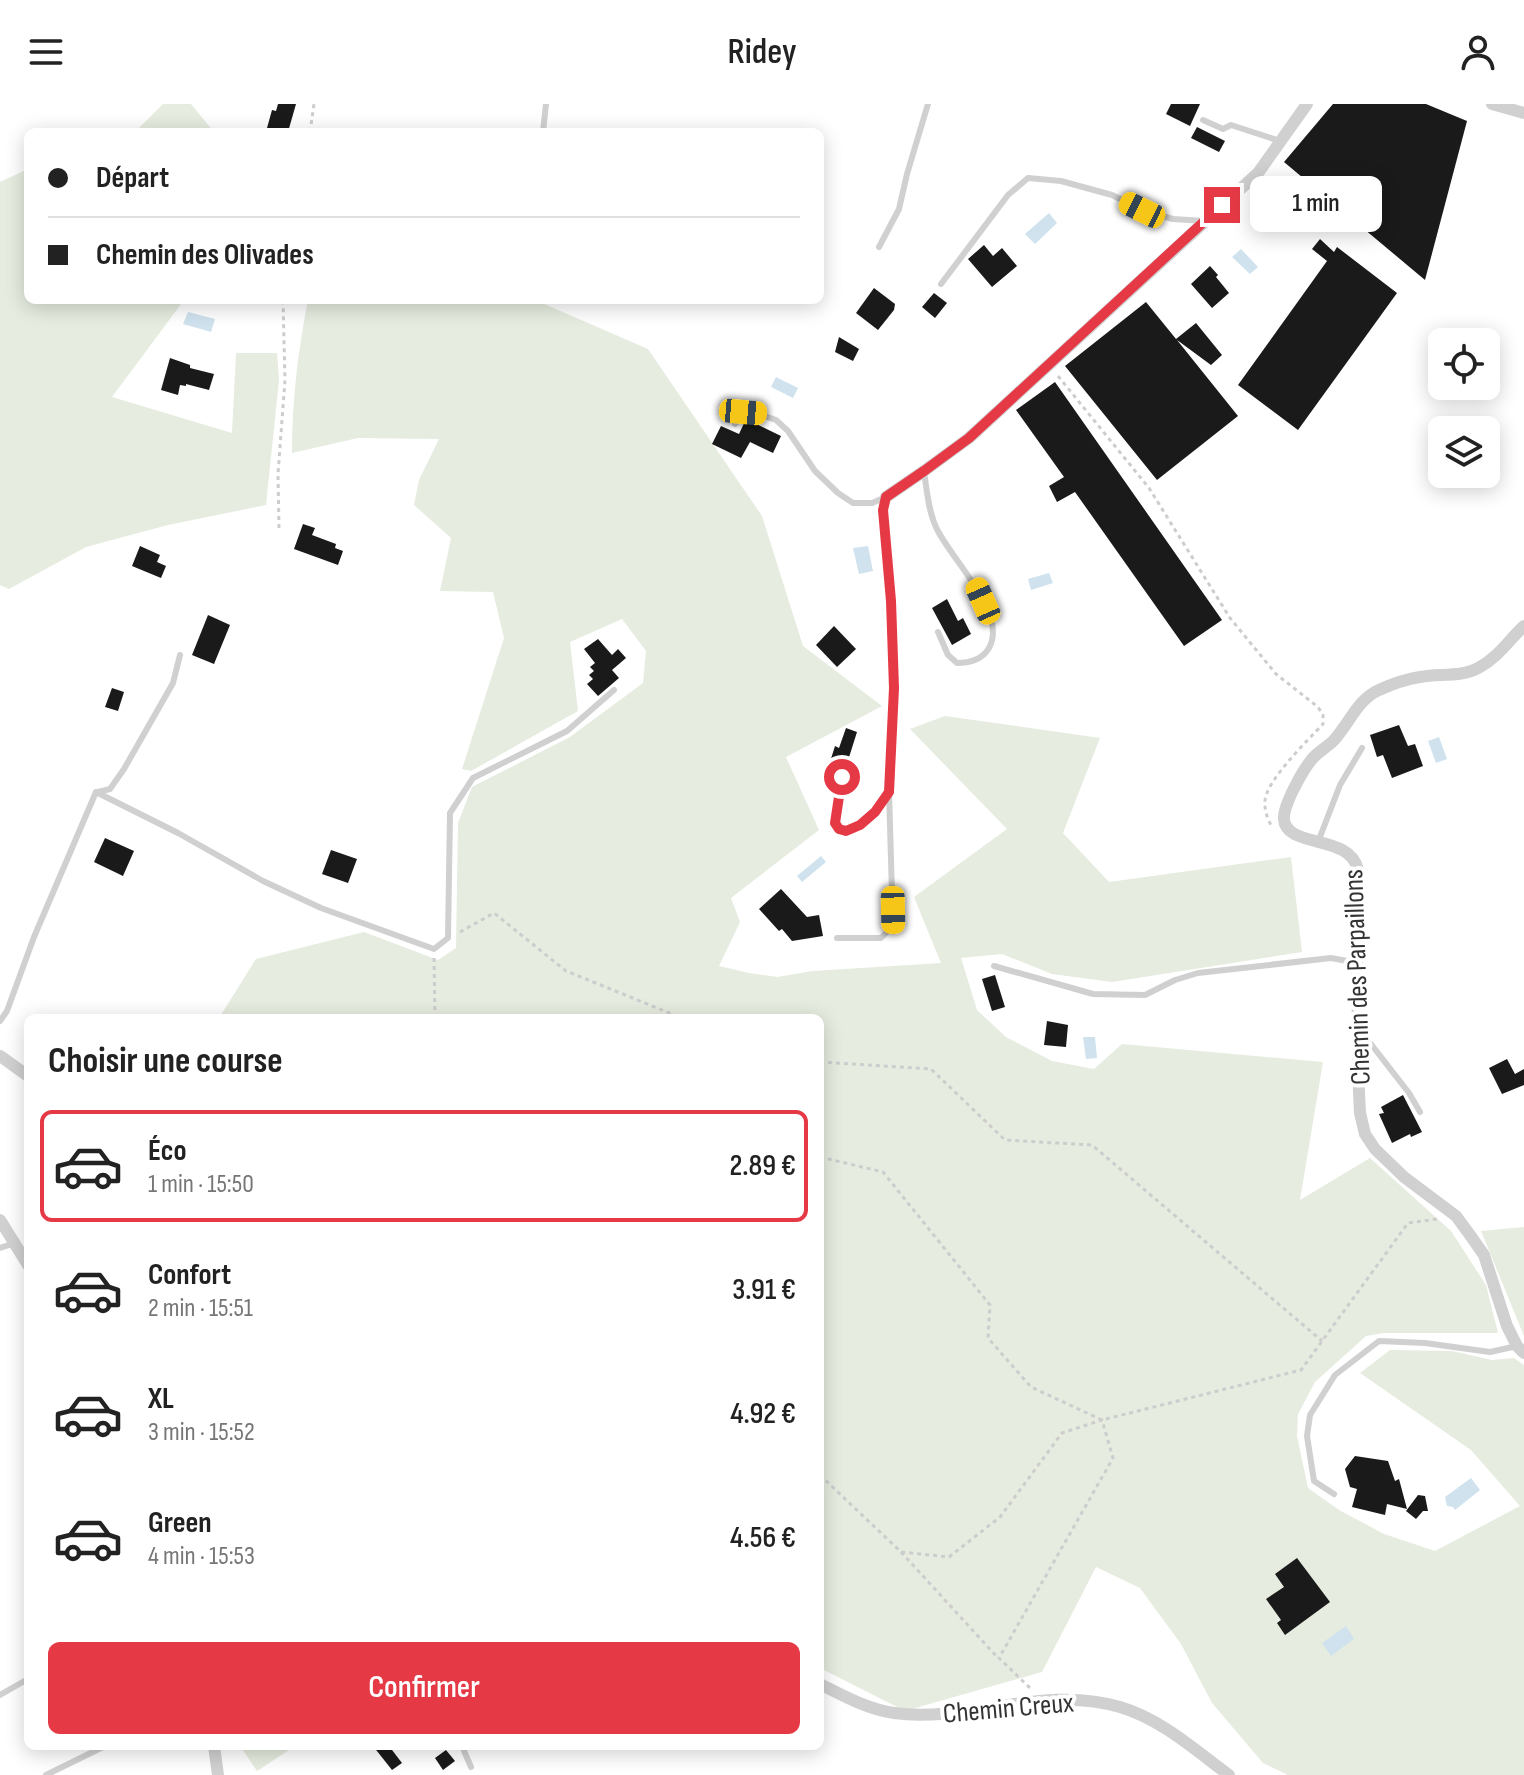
<!DOCTYPE html>
<html lang="fr">
<head>
<meta charset="utf-8">
<style>
  body { margin:0; font-family:"Sofia Sans Condensed",sans-serif; background:#f6f6f6; color:#222; height:100vh; display:flex; flex-direction:column; font-size:30px; white-space:nowrap }
  * { box-sizing:border-box; margin:0 }
  p { font-size:26px; color:#767676 }
  .icon { flex:none; width:44px; height:44px; fill:none; stroke:currentColor; stroke-width:2; stroke-linecap:round; stroke-linejoin:round }
  .map { position:relative; flex:1; overflow:hidden }
  .sheet { position:absolute; left:24px; top:910px; width:800px; height:736px; display:flex; flex-direction:column; background:#fff; border-radius:12px; box-shadow:0 4px 20px #0003 }
  .sheet>* { flex:none }
  .guide { position:absolute; left:24px; top:24px; width:800px; height:176px; border-radius:12px; box-shadow:0 4px 20px #0003; display:grid; align-content:center; height:176px; padding:0 24px; background:#fff }
  .fabs { position:absolute; left:1428px; top:224px; display:grid; gap:16px }
  .fabs a { display:grid; place-items:center; width:72px; height:72px; border-radius:12px; background:#fff; box-shadow:0 4px 20px #0003; font-size:40px }
  .end { position:absolute; width:36px; height:36px; margin:-18px; border:10px solid #e63946; background:#fff; box-shadow:0 0 0 4px #fff }
  .from { border-radius:50% }
  .bubble { position:absolute; height:56px; border-radius:12px; background:#fff; box-shadow:0 4px 20px #0003; font-size:26px; font-weight:600; line-height:56px; text-align:center }
  .car { position:absolute; width:24px; height:48px; margin:-24px -12px; border-radius:10px; box-shadow:0 0 6px 2px #0007; background:linear-gradient(#f5c518 24%,#345 0 40%,#f5c518 0 76%,#345 0 86%,#f5c518 0) }
  .guide b { display:flex; align-items:center; gap:28px; height:76px; font-size:30px }
  .guide b+b { border-top:2px solid #e0e0e0 }
  .guide i { width:20px; height:20px; background:#222 }
  ul { padding:0; list-style:none }
  li { display:flex; align-items:center; gap:24px; height:112px; margin:0 16px 12px; padding:0 8px; border:4px solid transparent; border-radius:12px }
  li div { flex:1 }
  li b { display:block; font-size:30px }
  li em { font-style:normal; font-weight:600 }
  li.active { border-color:#e63946 }
  li>.icon { width:72px; height:72px; stroke-width:1.5 }
  h2 { padding:0 24px; font-size:36px; line-height:96px }
  .primary-button { display:flex; gap:16px; margin-top:auto; padding:16px 24px }
  .primary-button a { flex:1; height:92px; border-radius:12px; background:#e63946; color:#fff; font-size:32px; font-weight:600; line-height:92px; text-align:center }
  header { display:flex; justify-content:space-between; align-items:center; height:104px; padding:0 24px; background:#fff; font-size:36px; font-weight:600 }
  .map>svg:first-child { display:block }
</style>
</head>
<body>
<header><svg class="icon" aria-label="menu" viewBox="0 0 24 24"><path d="M4 6h16M4 12h16M4 18h16"/></svg>Ridey<svg class="icon" aria-label="person" viewBox="0 0 24 24"><circle cx="12" cy="8" r="4"/><path d="M4 21q1-7 8-7t8 7"/></svg></header>
<div class="map">
<svg width="1524" height="1671" viewBox="0 0 1524 1671">
  <rect width="100%" height="100%" fill="#fff"/>
  <g fill="#e6ecdf">
    <polygon points="163,0 191,0 214,28 135,28"/>
    <polygon points="28,65 28,196 184,196 112,293 232,329 236,249 277,249 279,276 266,401 168,421 86,443 9,485 0,481 0,78"/>
    <path d="M308,196H535L648,245L762,412L803,542L882,602L786,653L819,726L731,794L740,818L719,862L749,869L777,873L813,867L941,859L914,793L1007,725L910,625L945,612L1100,634L1063,729L1109,778L1291,753L1302,848L1112,878L1052,870L1002,850L961,854L977,906L1006,933L1052,957L1094,965L1122,940L1323,958L1300,1096L1370,1054L1451,1127L1486,1181L1498,1229H1384L1366,1232L1315,1278L1298,1310L1297,1332L1308,1384L1339,1406L1384,1430L1435,1447L1520,1402L1471,1346L1360,1269L1390,1246L1452,1247L1492,1256L1514,1254L1524,1261V1671H1288L1263,1659L1212,1599L1181,1540L1140,1484L1096,1463L1042,1568L905,1607L820,1564V914H219L256,855L364,828L438,856L456,844L458,719L472,683L570,633L643,579L646,547L622,515L570,538L578,607L471,667L462,665L504,534L493,488L440,487L451,434L414,401L419,376L439,335L358,334L292,349C292,297 298,246 308,196Z"/>
    <polygon points="1524,1123 1524,1232 1481,1127"/>
    <polygon points="240,1642 295,1642 257,1667"/>
  </g>
  <g fill="#cfe2ee">
    <polygon points="1049,109 1057,119 1035,140 1025,130"/>
    <polygon points="1241,145 1258,163 1250,170 1232,153"/>
    <polygon points="188,208 215,215 211,228 183,220"/>
    <polygon points="776,273 798,284 793,294 771,283"/>
    <polygon points="868,442 873,467 859,470 853,444"/>
    <polygon points="1049,469 1053,479 1031,486 1028,475"/>
    <polygon points="1439,633 1447,655 1436,659 1428,637"/>
    <polygon points="821,752 826,758 802,778 797,772"/>
    <polygon points="1083,933 1095,933 1097,954 1086,955"/>
    <polygon points="1471,1374 1480,1386 1455,1406 1453,1403 1447,1402 1445,1393"/>
    <polygon points="1346,1522 1354,1535 1331,1552 1322,1539"/>
  </g>
  <g fill="#1a1a1a">
    <polygon points="278,0 296,0 288,28 267,24 272,6 276,7"/>
    <polygon points="1171,0 1200,0 1190,22 1166,10"/>
    <polygon points="1333,0 1426,0 1467,17 1425,176 1284,58"/>
    <polygon points="1197,23 1225,37 1219,48 1191,34"/>
    <polygon points="1320,135 1334,148 1337,143 1397,189 1298,326 1238,281 1327,157 1312,145"/>
    <polygon points="984,141 993,152 1002,144 1017,162 992,183 968,155"/>
    <polygon points="1210,162 1218,171 1216,173 1229,189 1212,204 1191,180"/>
    <polygon points="874,184 895,200 894,206 878,226 856,209"/>
    <polygon points="934,189 947,199 935,214 922,203"/>
    <polygon points="1146,198 1176,235 1196,219 1222,251 1211,261 1177,236 1238,312 1157,376 1065,262"/>
    <polygon points="839,233 859,245 853,257 835,248"/>
    <polygon points="170,254 190,261 190,264 214,270 209,286 186,280 186,282 180,281 178,291 161,286"/>
    <polygon points="1055,278 1222,516 1184,542 1075,388 1057,398 1049,382 1064,373 1016,306"/>
    <polygon points="746,315 781,332 773,349 750,338 741,354 712,340 721,322 739,330"/>
    <polygon points="303,420 315,424 312,431 336,440 335,444 343,447 338,461 294,445"/>
    <polygon points="140,442 160,451 157,458 166,462 161,474 132,462"/>
    <polygon points="947,495 958,517 963,514 971,530 952,541 932,504"/>
    <polygon points="208,511 230,521 214,560 192,551"/>
    <polygon points="834,522 856,545 837,563 816,541"/>
    <polygon points="598,535 612,551 618,545 626,554 612,566 619,574 598,592 587,580 593,575 589,571 594,567 590,563 595,559 584,545"/>
    <polygon points="112,584 124,588 118,607 105,603"/>
    <polygon points="1399,621 1408,642 1415,640 1423,662 1392,674 1383,651 1377,653 1370,631"/>
    <polygon points="846,624 857,628 845,666 829,661 835,642 839,644"/>
    <polygon points="105,734 134,747 123,772 94,758"/>
    <polygon points="331,746 357,755 348,779 322,770"/>
    <polygon points="781,785 807,813 819,811 823,832 792,837 782,825 779,827 759,805"/>
    <polygon points="995,871 1005,903 992,907 982,875"/>
    <polygon points="1047,917 1068,921 1066,943 1044,941"/>
    <polygon points="1507,955 1515,970 1524,965 1524,981 1502,990 1489,964"/>
    <polygon points="1403,991 1422,1028 1411,1033 1410,1030 1392,1039 1379,1010 1384,1009 1381,1003"/>
    <polygon points="1355,1352 1388,1357 1395,1377 1399,1375 1407,1405 1387,1400 1385,1411 1352,1403 1357,1385 1350,1383 1345,1365"/>
    <polygon points="1418,1391 1425,1392 1428,1407 1423,1407 1416,1415 1406,1407"/>
    <polygon points="1297,1454 1330,1498 1285,1531 1277,1519 1281,1516 1266,1495 1284,1483 1275,1470"/>
    <polygon points="373,1642 389,1642 402,1659 392,1666"/>
    <polygon points="446,1646 455,1657 443,1666 435,1654"/>
  </g>
  <g fill="none" stroke-linecap="round" stroke-linejoin="round">
    <g stroke="#cdcdcd" stroke-width="3" stroke-dasharray="4 4" stroke-linecap="butt">
      <polyline points="310,28 314,0"/>
      <path d="M1058,272L1149,384L1230,514L1276,570L1318,603L1323,611V620C1308,636 1267,676 1265,696C1264,704 1267,714 1271,721"/>
      <polyline points="279,424 278,370 285,276 283,196"/>
      <polyline points="460,828 494,809 566,867 682,914"/>
      <polyline points="434,854 435,914"/>
      <polyline points="820,958 931,965 1005,1036 1092,1041 1322,1237"/>
      <polyline points="820,1053 883,1068 990,1201 988,1234 1031,1283 1102,1316 1301,1266 1408,1119 1437,1115"/>
      <polyline points="820,1371 901,1448 949,1453 1000,1413 1062,1329 1102,1316 1113,1354 999,1554 1030,1584"/>
      <polyline points="901,1448 998,1554"/>
    </g>
    <g stroke="#d0d0d0" stroke-width="6">
      <polyline points="1203,16 1223,25 1231,21 1280,37"/>
      <polyline points="543,28 546,0"/>
      <polyline points="879,143 899,105 907,70 928,0"/>
      <polyline points="941,180 1008,91 1028,74 1061,77 1112,91 1142,106 1173,115 1204,117"/>
      <polyline points="735,320 743,308 759,310 776,316 788,327 815,367 838,389 853,399 872,399 886,393"/>
      <path d="M924,368C927,386 928,406 936,423C948,452 1009,509 989,544C982,556 970,559 957,559L948,551L938,528"/>
      <path d="M842,673L835,719L839,725C862,731 878,704 889,688"/>
      <polyline points="98,688 110,685 124,665 173,579 180,551"/>
      <polyline points="1318,738 1340,681 1362,644"/>
      <polyline points="837,834 881,834 893,822 889,688 894,584 891,497 883,406 886,393"/>
      <polyline points="994,862 1093,890 1145,891 1175,876 1198,869 1331,854 1347,857 1357,863"/>
      <polyline points="0,917 7,907 34,833 96,688 178,729 263,777 321,804 434,845 448,834 450,709 473,674 567,627 614,586"/>
      <polyline points="1360,926 1409,989 1420,1008"/>
      <polyline points="0,1144 15,1139"/>
      <polyline points="1334,1390 1314,1377 1307,1332 1310,1311 1335,1271 1379,1237 1425,1239 1490,1248 1517,1242"/>
      <polyline points="0,1591 28,1575"/>
      <polyline points="462,1642 471,1663"/>
      <polyline points="46,1671 105,1642"/>
    </g>
    <g stroke="#d0d0d0" stroke-width="12">
      <polyline points="1492,0 1524,9"/>
      <polyline points="886,393 924,367 969,334 1258,69 1307,0"/>
      <path d="M1524,522C1509,536 1498,553 1480,563C1461,574 1440,569 1420,573C1407,575 1392,580 1379,586C1358,595 1350,618 1335,635C1329,642 1319,647 1312,655C1303,666 1283,701 1284,715C1286,745 1350,729 1358,766L1357,863L1359,988L1360,1009L1365,1030L1375,1045L1404,1073L1456,1112L1470,1131L1484,1151L1507,1222L1517,1242L1524,1249"/>
      <polyline points="0,952 28,972"/>
      <polyline points="0,1116 28,1161"/>
      <path d="M820,1580C844,1592 867,1605 894,1609C969,1619 1043,1580 1120,1603C1161,1615 1195,1646 1229,1671"/>
      <polyline points="214,1642 218,1671"/>
    </g>
  </g>
  <g fill="none" stroke-linecap="round" stroke-linejoin="round">
    <polyline stroke="#e63946" stroke-width="10" points="842,673 835,719 839,725 846,727 860,721 875,708 889,688 894,584 891,497 883,406 886,393 924,367 969,334 1222,101"/>
  </g>
  <g text-anchor="middle" stroke-width="8" stroke-linejoin="round" paint-order="stroke">
    <g font-size="28" fill="#333" stroke="#fff">
      <text transform="translate(1356 873) rotate(-92)" y="10">Chemin des Parpaillons</text>
      <text transform="translate(1008 1603) rotate(-5)" y="10">Chemin Creux</text>
    </g>
  </g>
</svg>
<div class="fabs">
<a><svg class="icon" aria-label="locate" viewBox="0 0 24 24"><circle cx="12" cy="12" r="6"/><path d="M12 2v4M12 18v4M2 12h4M18 12h4"/></svg></a>
<a><svg class="icon" aria-label="layers" viewBox="0 0 24 24"><path d="M12 4l9 5-9 5-9-5zM3 14l9 5 9-5"/></svg></a>
</div>
<i class="end from" style="left:842px;top:673px"></i>
<i class="end" style="left:1222px;top:101px"></i>
<div class="bubble" style="left:1250px;top:72px;width:132px">1 min</div>
<i class="car" style="left:1142px;top:106px;rotate:296deg"></i>
<i class="car" style="left:743px;top:308px;rotate:95deg"></i>
<i class="car" style="left:983px;top:497px;rotate:336deg"></i>
<i class="car" style="left:893px;top:806px;rotate:179deg"></i>
<div class="guide">
<b><i class="from"></i>Départ</b>
<b><i></i>Chemin des Olivades</b>
</div>
<section class="sheet">
<h2>Choisir une course</h2>
<ul>
<li class="active"><svg class="icon" aria-label="car" viewBox="0 0 24 24"><path d="M5 17H2v-5l4-1 3-4h7l3 4 3 1v5h-3M9 17h6M6 11h13"/><circle cx="7" cy="17" r="2"/><circle cx="17" cy="17" r="2"/></svg><div><b>Éco</b><p>1 min · 15:50</p></div><em>2.89 €</em></li>
<li><svg class="icon" aria-label="car" viewBox="0 0 24 24"><path d="M5 17H2v-5l4-1 3-4h7l3 4 3 1v5h-3M9 17h6M6 11h13"/><circle cx="7" cy="17" r="2"/><circle cx="17" cy="17" r="2"/></svg><div><b>Confort</b><p>2 min · 15:51</p></div><em>3.91 €</em></li>
<li><svg class="icon" aria-label="car" viewBox="0 0 24 24"><path d="M5 17H2v-5l4-1 3-4h7l3 4 3 1v5h-3M9 17h6M6 11h13"/><circle cx="7" cy="17" r="2"/><circle cx="17" cy="17" r="2"/></svg><div><b>XL</b><p>3 min · 15:52</p></div><em>4.92 €</em></li>
<li><svg class="icon" aria-label="car" viewBox="0 0 24 24"><path d="M5 17H2v-5l4-1 3-4h7l3 4 3 1v5h-3M9 17h6M6 11h13"/><circle cx="7" cy="17" r="2"/><circle cx="17" cy="17" r="2"/></svg><div><b>Green</b><p>4 min · 15:53</p></div><em>4.56 €</em></li>
</ul>
<div class="primary-button"><a>Confirmer</a></div>
</section>
</div>
</body>
</html>
